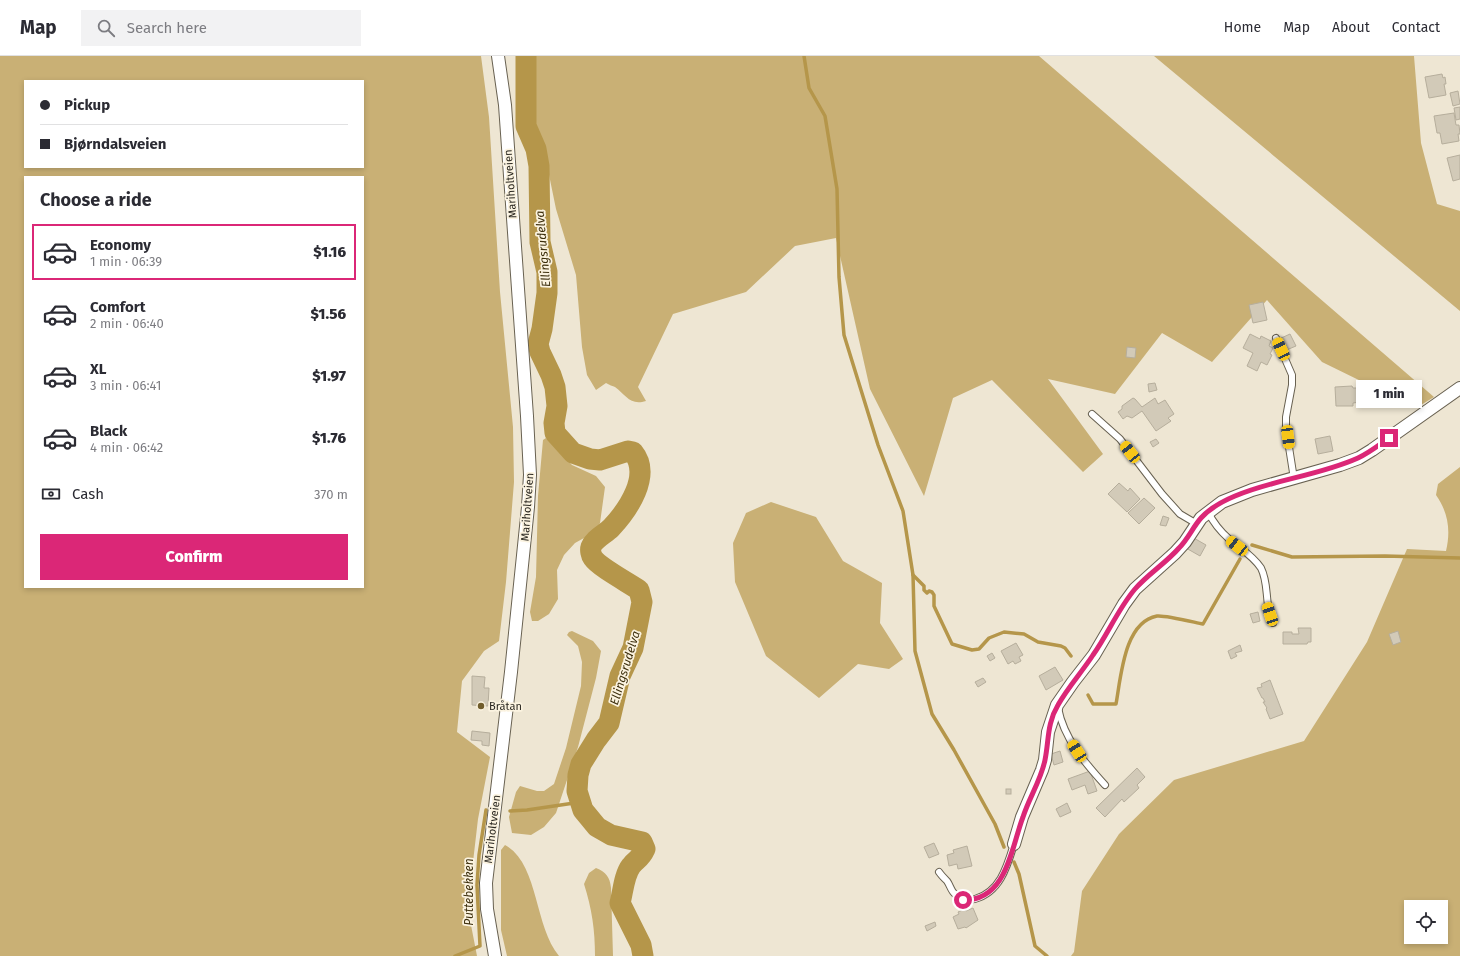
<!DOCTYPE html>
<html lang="en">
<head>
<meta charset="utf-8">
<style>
  body { margin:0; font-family:"Fira Sans",sans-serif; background:#f2f2f3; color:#2b2b33; height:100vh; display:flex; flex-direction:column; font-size:15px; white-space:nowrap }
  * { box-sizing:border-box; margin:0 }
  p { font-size:13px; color:#7c7c81 }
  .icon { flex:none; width:22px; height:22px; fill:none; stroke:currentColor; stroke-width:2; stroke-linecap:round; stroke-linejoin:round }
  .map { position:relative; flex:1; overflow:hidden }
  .drawer { position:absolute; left:24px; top:120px; width:340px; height:412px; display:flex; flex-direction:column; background:#fff; border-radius:0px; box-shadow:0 2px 6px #0003 }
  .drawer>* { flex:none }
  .guide { position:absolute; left:24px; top:24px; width:340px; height:88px; border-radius:0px; box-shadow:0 2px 6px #0003; display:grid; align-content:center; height:88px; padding:0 16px; background:#fff }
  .buttons { position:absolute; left:1404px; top:844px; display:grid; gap:8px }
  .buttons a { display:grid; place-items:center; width:44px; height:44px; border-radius:0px; background:#fff; box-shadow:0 2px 6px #0003; font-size:20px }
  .end { position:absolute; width:18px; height:18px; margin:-9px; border:5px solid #db2777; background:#fff; box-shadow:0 0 0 2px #fff }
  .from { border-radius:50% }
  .bubble { position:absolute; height:28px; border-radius:0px; background:#fff; box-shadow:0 2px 6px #0003; font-size:13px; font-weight:800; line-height:28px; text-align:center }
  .car { position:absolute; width:12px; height:24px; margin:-12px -6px; border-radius:5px; box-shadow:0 0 3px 1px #0007; background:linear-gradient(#f5c518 24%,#345 0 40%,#f5c518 0 76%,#345 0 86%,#f5c518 0) }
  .guide b { display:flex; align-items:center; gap:14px; height:38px; font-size:15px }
  .guide b+b { border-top:1px solid #e1e1e2 }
  .guide i { width:10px; height:10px; background:#2b2b33 }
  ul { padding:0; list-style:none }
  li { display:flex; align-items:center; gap:12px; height:56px; margin:0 8px 6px; padding:0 8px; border:2px solid transparent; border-radius:0px }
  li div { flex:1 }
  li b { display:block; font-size:15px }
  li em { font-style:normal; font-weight:800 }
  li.selected { border-color:#db2777 }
  li>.icon { width:36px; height:36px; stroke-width:1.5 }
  h2 { padding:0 16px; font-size:18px; line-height:48px }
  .pay { display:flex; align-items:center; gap:10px; height:44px; padding:0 16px; font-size:15px }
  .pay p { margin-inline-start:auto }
  .primary-button { display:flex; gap:8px; margin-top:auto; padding:8px 16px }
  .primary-button a { flex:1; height:46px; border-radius:0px; background:#db2777; color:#fff; font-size:16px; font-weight:800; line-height:46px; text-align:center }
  header { display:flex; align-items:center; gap:24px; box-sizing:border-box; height:56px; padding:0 20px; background:#fff; border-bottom:1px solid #e1e1e2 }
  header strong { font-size:19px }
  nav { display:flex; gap:22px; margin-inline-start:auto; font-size:14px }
  .search { width:280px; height:36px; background:#f2f2f3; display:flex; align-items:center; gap:10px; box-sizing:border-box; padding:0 14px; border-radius:0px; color:#7c7c81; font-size:15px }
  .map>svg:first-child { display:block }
</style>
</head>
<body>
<header>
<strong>Map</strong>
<div class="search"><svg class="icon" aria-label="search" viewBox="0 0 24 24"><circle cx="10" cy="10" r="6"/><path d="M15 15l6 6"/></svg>Search here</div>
<nav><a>Home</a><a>Map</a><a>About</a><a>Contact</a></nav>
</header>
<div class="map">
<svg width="1460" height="900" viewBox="0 0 1460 900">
  <rect width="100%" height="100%" fill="#eee6d3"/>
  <g fill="#c9b075" fill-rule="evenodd">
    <path d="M0,0H481L489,61L500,236L513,371L514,426L506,526L499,585L484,595L462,625L457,676L490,701L478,763L471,823V869L477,900H0ZM25,25H363V111H25ZM25,121H363V531H25Z"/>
    <path d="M518,0H1039L1434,341L1416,352L1322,306L1267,244L1212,306L1162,277L1115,338L1048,323L1103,398L1083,416L992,324L953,342L924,440L870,333L836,182L795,190L746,236L673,258L638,331L646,345C630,350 626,339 615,331C613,330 609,329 606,327L596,334L587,319L582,291L576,219L556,153L547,109L523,44Z"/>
    <polygon points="1154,0 1414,0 1421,87 1437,148 1460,155 1460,255"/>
    <polygon points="546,382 572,409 596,420 605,431 600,467 593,477 575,487 564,499 557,514 558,543 549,558 538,565 532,565 530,556 536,521 538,440 543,384"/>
    <path d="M1460,411V900H1071L1074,896L1082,835L1119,778L1174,724L1304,685L1367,586L1407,493L1446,495C1451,474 1448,456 1436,439L1438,428ZM1411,851H1441V881H1411Z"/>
    <polygon points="771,446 816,461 843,505 882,527 880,567 903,603 889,613 858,608 819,642 766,600 735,526 733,487 746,457"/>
    <polygon points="572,575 593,585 601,595 596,622 578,691 556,757 544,771 531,779 512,777 509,761 516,736 520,730 537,735 544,735 554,728 566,692 581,630 582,606 578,590 567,579 569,576"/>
    <path d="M505,789C539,808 534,870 559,900H507L501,874V794Z"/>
    <path d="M596,812C606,816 610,821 611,832L613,900H595C595,874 592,853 584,828L589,817Z"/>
  </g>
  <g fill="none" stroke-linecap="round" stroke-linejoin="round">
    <g stroke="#b5964a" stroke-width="3.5">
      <polyline points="804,0 809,32 825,60 837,133 839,221 844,279 878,389 903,455 913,519 915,595 932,658 954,694 995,768 1004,791"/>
      <polyline points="1252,489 1292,501 1385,500 1460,502"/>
      <polyline points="913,519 924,530 924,534 927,537 929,535 932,536 934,539 934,550 952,588 972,594 979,593 989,582 1004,576 1024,578 1038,586 1061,590 1065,592 1071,600"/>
      <path d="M1088,639L1093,648H1116C1121,621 1124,566 1157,560C1165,559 1193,566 1203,568L1240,503"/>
      <polyline points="510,755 527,754 581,746"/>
      <polyline points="1014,806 1019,818 1035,890 1047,900"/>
      <polyline points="455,900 480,890 477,829 479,799 486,754"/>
    </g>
    <path stroke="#b5964a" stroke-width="21" d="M526,0V70L536,93L539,110L540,186L547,216V237L542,273L538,288L540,296L551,319L555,331L557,350L554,367L555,377L573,397L590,403L600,404L628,395L633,396C652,419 628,454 611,472C605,478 594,483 591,491C590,494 591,499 593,502C599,511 629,527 639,534L642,546L633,592L620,620L609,667L596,684L581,708L578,719L577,735L583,754L597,771L611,779L642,786L645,793C640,804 636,803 631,810C624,819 623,836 620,847L641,889L643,900"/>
  </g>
  <g fill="#d2cab8" stroke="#b6ae9c">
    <polygon points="1442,18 1443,22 1445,21 1446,28 1444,28 1446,39 1429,42 1425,21"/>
    <polygon points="1458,35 1460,48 1453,50 1450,37"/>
    <polygon points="1460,51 1460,63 1456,64 1454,52"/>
    <polygon points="1454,57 1456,69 1459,69 1460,78 1458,78 1459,85 1442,88 1440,77 1437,77 1434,60"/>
    <polygon points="1460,99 1460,123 1453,125 1447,102"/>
    <polygon points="1263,246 1267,264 1253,267 1249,249"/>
    <polygon points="1250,278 1260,283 1261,280 1271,285 1269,290 1273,292 1270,298 1272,299 1267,309 1261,306 1257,315 1247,310 1253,297 1243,292"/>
    <polygon points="1290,278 1296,290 1284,295 1279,283"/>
    <polygon points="1127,291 1136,292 1135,302 1126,301"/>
    <polygon points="1155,327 1157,334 1149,336 1148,328"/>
    <polygon points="1352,330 1353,332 1359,332 1360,346 1353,347 1353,350 1336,350 1335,331"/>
    <polygon points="1133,342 1135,343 1142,351 1155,342 1158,348 1165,344 1174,358 1168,362 1171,365 1156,375 1142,355 1132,362 1127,360 1123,363 1118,356 1122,353 1122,350"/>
    <polygon points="1330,380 1333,395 1318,398 1315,383"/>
    <polygon points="1156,383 1159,387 1153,391 1150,386"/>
    <polygon points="1119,427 1128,435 1130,432 1140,443 1127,456 1108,438"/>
    <polygon points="1144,442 1155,452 1139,468 1128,457"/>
    <polygon points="1163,460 1169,462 1166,470 1160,469"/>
    <polygon points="1192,481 1206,489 1200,500 1186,492"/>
    <polygon points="1258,556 1260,565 1253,567 1250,558"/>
    <polygon points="1298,572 1311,572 1311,586 1308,586 1307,588 1283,588 1283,576 1292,576 1292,578 1299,578"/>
    <polygon points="1398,575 1401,586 1393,589 1389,578"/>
    <polygon points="1016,587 1023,599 1019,601 1021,605 1015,608 1013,605 1008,608 1001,595"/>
    <polygon points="1240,589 1242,595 1235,597 1237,600 1231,603 1228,595"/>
    <polygon points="992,597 995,602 990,605 987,600"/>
    <polygon points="1055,611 1063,624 1046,634 1039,620"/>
    <polygon points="472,620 485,621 484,632 489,632 488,650 472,649"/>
    <polygon points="983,622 986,626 978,631 975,626"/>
    <polygon points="1270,624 1283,658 1270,663 1266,653 1267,652 1263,646 1265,646 1263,642 1262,642 1257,632 1262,631 1261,628"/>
    <polygon points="472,675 490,677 489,690 482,689 482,685 471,684"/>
    <polygon points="1060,695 1063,706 1054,709 1051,698"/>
    <polygon points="1137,712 1145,721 1137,729 1139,732 1124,746 1122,743 1105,761 1096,752"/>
    <polygon points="1090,715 1097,735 1088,738 1085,729 1072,734 1068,723"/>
    <rect x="1006" y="733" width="5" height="5"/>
    <polygon points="1067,747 1071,756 1060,761 1056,753"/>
    <polygon points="934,787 939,798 929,802 924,791"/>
    <polygon points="967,790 972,810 958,813 957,808 949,810 947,799 954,797 953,794"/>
    <polygon points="973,852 978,864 966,872 965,871 958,873 953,861 959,858 958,856 965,853 966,855"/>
    <polygon points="935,866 936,870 927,875 925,870"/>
  </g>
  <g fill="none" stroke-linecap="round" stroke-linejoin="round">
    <g stroke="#686151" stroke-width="8">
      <g id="lane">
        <polyline points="1276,282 1292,319 1292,329 1286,361 1286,372 1294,423"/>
        <polyline points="1092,358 1120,383 1162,438 1180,458 1197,468"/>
        <path d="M1208,456C1213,466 1220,475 1229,483C1240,492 1253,500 1261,512C1267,524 1266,536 1268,549C1269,555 1271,561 1273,567"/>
        <path d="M1058,652C1064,683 1085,707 1105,729"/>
        <path d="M939,816C941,819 944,822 947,825C950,829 951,835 955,838C960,844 968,845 975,843C1000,836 1007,811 1014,788"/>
      </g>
    </g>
    <g stroke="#686151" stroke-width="14">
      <g id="street">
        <polyline points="1014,788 1022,761 1042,714 1045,704 1048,676 1057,649 1073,626 1094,599 1124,548 1135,533 1175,497 1185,486 1201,462 1222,446 1252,434 1340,409 1359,402 1372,394 1460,332"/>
        <polyline points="495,900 487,853 486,827 511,616 528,451 530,419 527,360 505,49 498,0"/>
      </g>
    </g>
    <use href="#lane" stroke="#fff" stroke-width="6"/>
    <use href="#street" stroke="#fff" stroke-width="12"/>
  </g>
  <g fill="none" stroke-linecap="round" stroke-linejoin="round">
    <path stroke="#db2777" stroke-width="5" d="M963,844C1007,845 1011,792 1023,761C1029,742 1041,724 1045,704C1049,684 1047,667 1058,649C1068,631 1082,616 1093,599C1108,578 1118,553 1135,533C1148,518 1166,507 1179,492C1188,483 1193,471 1201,462C1210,452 1223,445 1235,440C1275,423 1318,420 1358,402C1369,397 1379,389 1389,382"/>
  </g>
  <circle fill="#715d2c" stroke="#fbf3e0" stroke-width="1.5" cx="481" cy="650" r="4"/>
  <g text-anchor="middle" stroke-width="3.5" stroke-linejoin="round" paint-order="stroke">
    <g font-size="11" fill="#2a2720" stroke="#fbf3e0">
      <text transform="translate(510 128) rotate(-94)" y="4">Mariholtveien</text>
      <text transform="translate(527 451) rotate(-86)" y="4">Mariholtveien</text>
      <text transform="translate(492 773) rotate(-83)" y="4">Mariholtveien</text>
    </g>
    <g font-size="11" fill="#2a2720" stroke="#fbf3e0" text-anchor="start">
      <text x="489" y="654">Bråtan</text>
    </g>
    <g font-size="12" font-style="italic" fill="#3d2f0d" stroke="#fbf3e0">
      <text transform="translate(543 193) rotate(-95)" y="4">Ellingsrudelva</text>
      <text transform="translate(625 612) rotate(-73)" y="4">Ellingsrudelva</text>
      <text transform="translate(469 836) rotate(-90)" y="4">Puttebekken</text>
    </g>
  </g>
</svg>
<div class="buttons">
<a><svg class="icon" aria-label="locate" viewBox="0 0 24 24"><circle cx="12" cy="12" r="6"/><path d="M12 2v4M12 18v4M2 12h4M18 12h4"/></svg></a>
</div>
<i class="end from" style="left:963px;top:844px"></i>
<i class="end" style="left:1389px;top:382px"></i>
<div class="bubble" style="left:1356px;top:324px;width:66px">1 min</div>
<i class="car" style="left:1281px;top:293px;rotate:335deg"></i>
<i class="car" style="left:1288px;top:381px;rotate:173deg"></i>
<i class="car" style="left:1130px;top:396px;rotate:322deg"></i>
<i class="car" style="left:1237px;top:490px;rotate:308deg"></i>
<i class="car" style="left:1270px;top:558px;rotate:342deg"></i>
<i class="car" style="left:1077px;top:695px;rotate:327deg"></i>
<div class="guide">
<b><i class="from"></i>Pickup</b>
<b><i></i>Bjørndalsveien</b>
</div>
<section class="drawer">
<h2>Choose a ride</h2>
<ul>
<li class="selected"><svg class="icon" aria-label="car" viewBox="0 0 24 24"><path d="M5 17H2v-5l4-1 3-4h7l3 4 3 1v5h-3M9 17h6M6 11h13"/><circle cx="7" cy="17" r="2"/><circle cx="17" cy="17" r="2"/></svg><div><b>Economy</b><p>1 min · 06:39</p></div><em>$1.16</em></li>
<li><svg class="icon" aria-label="car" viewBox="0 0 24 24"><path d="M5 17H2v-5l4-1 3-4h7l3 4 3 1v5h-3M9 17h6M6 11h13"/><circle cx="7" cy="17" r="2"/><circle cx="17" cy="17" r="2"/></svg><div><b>Comfort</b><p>2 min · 06:40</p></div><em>$1.56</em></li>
<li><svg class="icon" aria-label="car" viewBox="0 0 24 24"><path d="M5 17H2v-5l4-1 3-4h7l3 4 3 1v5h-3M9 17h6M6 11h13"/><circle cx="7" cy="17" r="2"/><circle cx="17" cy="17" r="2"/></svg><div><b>XL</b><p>3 min · 06:41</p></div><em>$1.97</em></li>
<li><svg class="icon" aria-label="car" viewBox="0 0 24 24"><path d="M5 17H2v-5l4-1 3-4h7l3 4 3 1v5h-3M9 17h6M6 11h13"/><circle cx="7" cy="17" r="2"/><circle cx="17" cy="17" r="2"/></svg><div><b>Black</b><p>4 min · 06:42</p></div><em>$1.76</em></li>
</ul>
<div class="pay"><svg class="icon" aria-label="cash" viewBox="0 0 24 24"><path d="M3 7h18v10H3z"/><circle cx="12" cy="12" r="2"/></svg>Cash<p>370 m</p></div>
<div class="primary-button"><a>Confirm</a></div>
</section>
</div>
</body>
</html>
